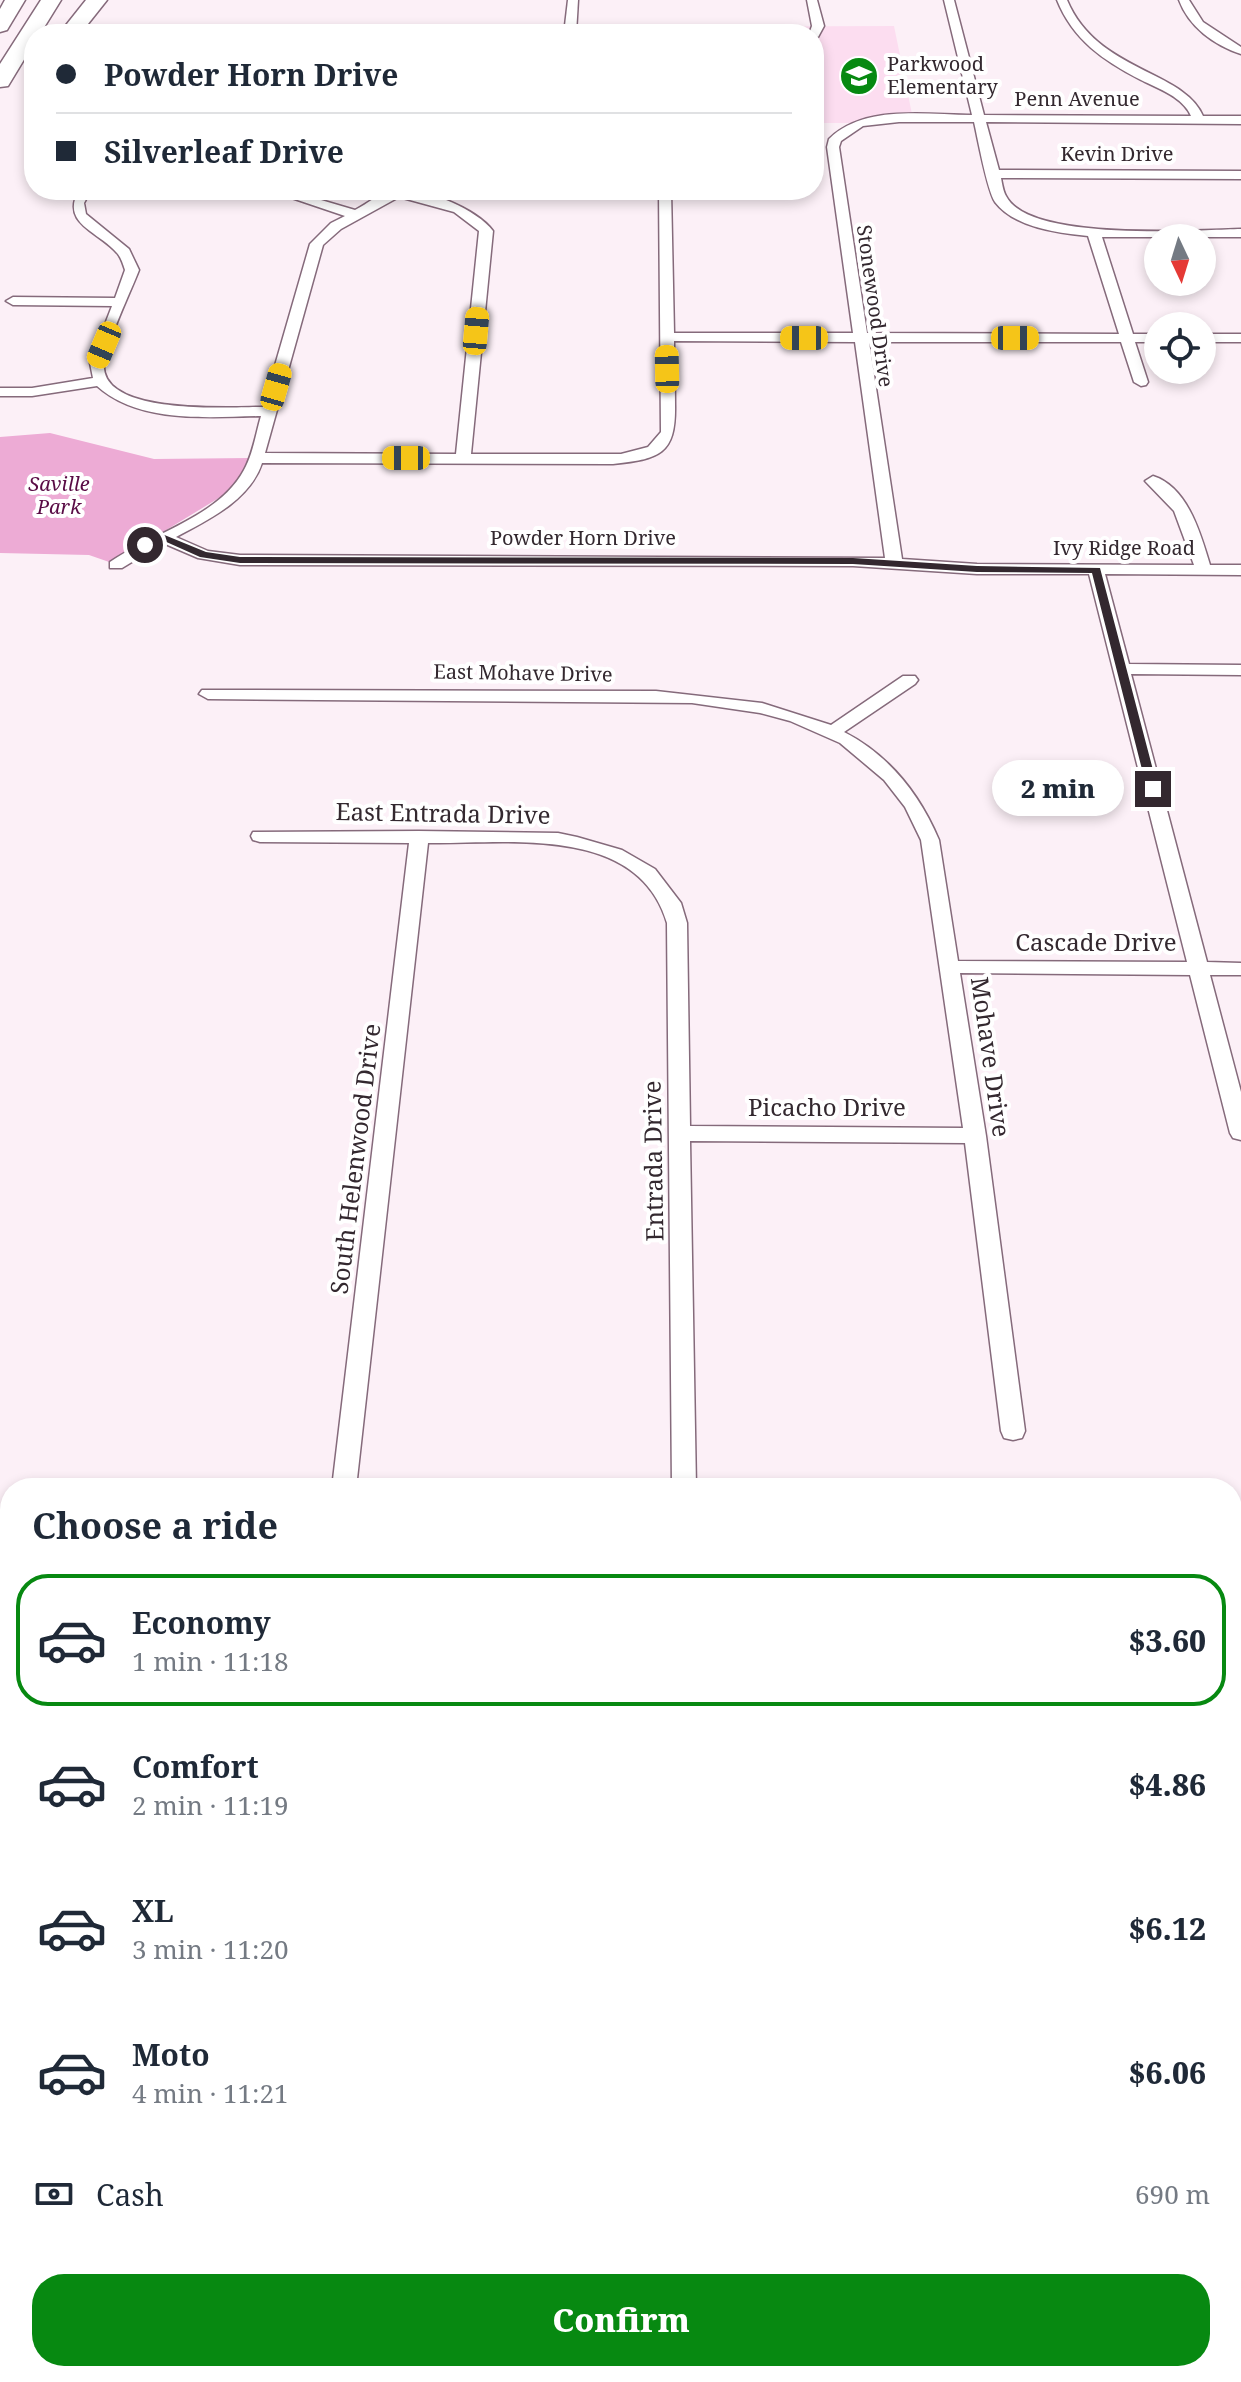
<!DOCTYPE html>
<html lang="en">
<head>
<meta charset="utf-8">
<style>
  body { margin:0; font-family:"Noto Serif",serif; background:#f6f6f7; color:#1f2937; height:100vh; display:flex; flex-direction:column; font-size:30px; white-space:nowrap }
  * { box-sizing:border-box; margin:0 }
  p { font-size:26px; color:#747a83 }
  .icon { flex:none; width:44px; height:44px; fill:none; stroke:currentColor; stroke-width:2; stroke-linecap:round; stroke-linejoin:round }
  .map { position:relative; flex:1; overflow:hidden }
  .sheet { position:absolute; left:0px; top:1478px; width:1242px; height:904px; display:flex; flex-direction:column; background:#fff; border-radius:32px 32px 0 0; box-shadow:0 4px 12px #0003 }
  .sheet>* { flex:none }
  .hud { position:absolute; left:24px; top:24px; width:800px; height:176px; border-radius:32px; box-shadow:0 4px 12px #0003; display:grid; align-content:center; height:176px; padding:0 32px; background:#fff }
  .needle { width:52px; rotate:176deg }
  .controls { position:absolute; left:1144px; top:224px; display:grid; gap:16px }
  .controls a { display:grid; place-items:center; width:72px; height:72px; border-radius:50%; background:#fff; box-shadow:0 4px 12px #0003; font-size:40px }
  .end { position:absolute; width:36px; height:36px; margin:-18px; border:10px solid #33282f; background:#fff; box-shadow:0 0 0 4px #fff }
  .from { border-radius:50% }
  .bubble { position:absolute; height:56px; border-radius:28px; background:#fff; box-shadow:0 4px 12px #0003; font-size:26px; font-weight:800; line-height:56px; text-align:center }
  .car { position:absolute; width:24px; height:48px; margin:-24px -12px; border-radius:10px; box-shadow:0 0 6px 2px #0007; background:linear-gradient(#f5c518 24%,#345 0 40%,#f5c518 0 76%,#345 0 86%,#f5c518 0) }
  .hud b { display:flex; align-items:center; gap:28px; height:76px; font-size:30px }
  .hud b+b { border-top:2px solid #e0e1e3 }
  .hud i { width:20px; height:20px; background:#1f2937 }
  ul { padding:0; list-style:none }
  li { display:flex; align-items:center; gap:24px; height:132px; margin:0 16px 12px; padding:0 16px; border:4px solid transparent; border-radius:32px }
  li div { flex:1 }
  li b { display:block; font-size:30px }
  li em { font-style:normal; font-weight:800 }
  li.on { border-color:#078911 }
  li>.icon { width:72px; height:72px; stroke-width:1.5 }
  h2 { padding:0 32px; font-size:36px; line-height:96px }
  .pay { display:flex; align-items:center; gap:20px; height:88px; padding:0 32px; font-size:30px }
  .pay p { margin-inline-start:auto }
  .action { display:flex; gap:16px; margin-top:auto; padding:16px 32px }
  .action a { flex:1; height:92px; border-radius:32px; background:#078911; color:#fff; font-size:32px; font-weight:800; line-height:92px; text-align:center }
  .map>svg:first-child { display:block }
</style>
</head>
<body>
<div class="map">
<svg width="1241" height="2382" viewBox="0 0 1241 2382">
  <rect width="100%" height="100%" fill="#fcf0f7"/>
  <polygon fill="#fcddf0" points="894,26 913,119 860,123 814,123 814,34 570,34 571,27"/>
  <polygon fill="#edabd5" points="50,433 154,459 250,458 242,477 227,493 112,563 89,555 0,553 0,437"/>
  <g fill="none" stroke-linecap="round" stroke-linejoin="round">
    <g stroke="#856a7b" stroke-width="3">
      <g id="street">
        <polygon points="568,0 578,0 576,34 564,34"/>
        <polygon points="807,0 817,0 824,26 818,37 809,34 812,26"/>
        <path d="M944,0H954L984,115L1191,116C1183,97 1159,89 1141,80C1104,61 1073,40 1057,0H1067C1097,72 1184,70 1203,116H1241V124L986,122L999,170L1241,171V179L1001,178C1002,183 1003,191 1006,196C1029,242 1195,230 1241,229V237H1102L1133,334H1158V342H1135L1148,382L1146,385L1141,386L1134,382L1121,342H869L902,559L977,564L1194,565L1174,511L1145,481L1153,476C1188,487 1201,535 1210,565H1241V575L1105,574L1129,664L1241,665V675L1131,674L1207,962L1241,963V975H1210L1241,1092V1140L1233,1138L1230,1133L1190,975L960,973L986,1136L1025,1431L1022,1438L1013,1440L1004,1438L1001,1431L965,1143L690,1141L696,1488H672L667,923C638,824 508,844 428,843L356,1488H332L409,843L260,842L253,840L251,836L253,832L419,831L558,833L577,837L622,850L655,869L681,903L687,923L690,1126L963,1128L921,840L905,807L884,780L840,743L790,721L760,713L692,703L208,699L199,694L202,690L656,691L762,703L831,725L903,676H915L918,680L915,684L844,732C889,755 920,795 939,840L958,961L1187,962L1089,574H977L853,566L240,565L198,558L163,543L122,568H110V562C152,533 219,517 244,470C253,454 256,433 261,416C208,417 139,424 97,386L32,396H0V388H32L93,378L90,363L112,306L13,305L6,301L13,297L115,298L125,270C123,264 121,257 117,253C98,231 60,224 79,190H91L84,203L86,214L129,249L139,270C131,291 106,343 104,363C99,416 230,407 263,407L310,244L331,223L345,216L268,190H287L355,210C367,204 381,192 394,190C418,185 476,208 493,231L471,454H621L648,447L661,432L659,190H671L674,333H853L827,147L829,139C865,104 926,115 972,115ZM899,122H974C978,139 987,190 995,202C1015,228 1058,233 1088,236L1119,334L867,333L839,147L841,141L863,126ZM399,197L454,212L479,231L456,454L265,453L323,245L341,229ZM674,341L855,342L885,558L240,555L208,551L176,537C208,520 250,500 262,463L613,464C659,459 676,455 675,405C675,384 674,362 674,341Z"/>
        <path d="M1179,0H1189L1203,22L1241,47V54C1214,45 1189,27 1179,0Z"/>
        <rect x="1202" y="334" width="39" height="8"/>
        <rect x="1232" y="1717" width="9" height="24"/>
      </g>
    </g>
    <g stroke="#856a7b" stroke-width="3">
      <g id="secondary">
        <rect x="0" y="1971" width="10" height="38"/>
        <polygon points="1232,2316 1241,2319 1241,2363 1232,2360"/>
      </g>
    </g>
    <g stroke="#856a7b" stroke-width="3">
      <g id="highway">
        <polygon points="5,0 25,0 7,30 0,32 0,9"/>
        <polygon points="41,0 61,0 40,34 34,34 34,43 8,86 0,87 0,64"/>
        <polygon points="86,0 107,0 80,34 59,34"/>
      </g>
    </g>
    <use href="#street" fill="#fff" fill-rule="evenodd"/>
    <use href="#secondary" fill="#fff" fill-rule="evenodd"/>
    <use href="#highway" fill="#fff" fill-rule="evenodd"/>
  </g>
  <polygon fill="#33282f" points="162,534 206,552 240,557 853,558 977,566 1100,568 1158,789 1153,792 1147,789 1092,573 977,572 853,564 240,563 200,557 162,540 145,548 141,545"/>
  <defs>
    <g id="school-disc" transform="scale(2)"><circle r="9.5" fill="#078911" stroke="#fff"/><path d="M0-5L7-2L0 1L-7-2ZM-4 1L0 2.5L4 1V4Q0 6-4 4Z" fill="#fff"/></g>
  </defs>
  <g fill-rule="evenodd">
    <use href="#school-disc" x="859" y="76"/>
  </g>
  <g text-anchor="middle" stroke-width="8" stroke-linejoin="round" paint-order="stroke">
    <g font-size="20" fill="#33282f" stroke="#fff" text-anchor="start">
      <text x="887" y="71">Parkwood<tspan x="887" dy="23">Elementary</tspan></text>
    </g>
    <g font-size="20" fill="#33282f" stroke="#fff">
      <text x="1077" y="106">Penn Avenue</text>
      <text x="1117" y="161">Kevin Drive</text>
      <text transform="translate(875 306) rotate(82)" y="7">Stonewood Drive</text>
      <text x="583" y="545">Powder Horn Drive</text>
      <text x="1124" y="555">Ivy Ridge Road</text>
      <text transform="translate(523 673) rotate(1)" y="7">East Mohave Drive</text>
    </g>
    <g font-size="20" font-style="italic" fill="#590b45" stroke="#fff">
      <text x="59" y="491">Saville<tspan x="59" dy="23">Park</tspan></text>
    </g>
    <g font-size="24" fill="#33282f" stroke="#fff">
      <text transform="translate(443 814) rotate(1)" y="8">East Entrada Drive</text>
      <text x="1096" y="951">Cascade Drive</text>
      <text transform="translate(990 1057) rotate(82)" y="8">Mohave Drive</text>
      <text x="827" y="1116">Picacho Drive</text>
      <text transform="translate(356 1159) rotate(-83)" y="8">South Helenwood Drive</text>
      <text transform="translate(654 1161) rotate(-91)" y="8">Entrada Drive</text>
    </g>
  </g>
</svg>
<div class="controls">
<a><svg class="needle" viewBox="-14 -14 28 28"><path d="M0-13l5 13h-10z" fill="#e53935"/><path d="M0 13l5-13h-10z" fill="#747a83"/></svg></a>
<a><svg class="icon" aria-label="locate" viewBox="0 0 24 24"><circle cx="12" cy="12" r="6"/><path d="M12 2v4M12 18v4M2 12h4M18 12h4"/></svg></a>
</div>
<i class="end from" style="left:145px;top:545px"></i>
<i class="end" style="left:1153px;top:789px"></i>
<div class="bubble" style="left:992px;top:760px;width:132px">2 min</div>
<i class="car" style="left:476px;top:331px;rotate:5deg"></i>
<i class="car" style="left:804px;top:338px;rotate:270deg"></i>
<i class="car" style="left:1015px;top:338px;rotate:90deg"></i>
<i class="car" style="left:104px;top:345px;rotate:203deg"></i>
<i class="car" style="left:667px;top:369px;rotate:359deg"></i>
<i class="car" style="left:276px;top:387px;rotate:16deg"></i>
<i class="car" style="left:406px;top:458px;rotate:270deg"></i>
<div class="hud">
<b><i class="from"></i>Powder Horn Drive</b>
<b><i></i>Silverleaf Drive</b>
</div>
<section class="sheet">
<h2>Choose a ride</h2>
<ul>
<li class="on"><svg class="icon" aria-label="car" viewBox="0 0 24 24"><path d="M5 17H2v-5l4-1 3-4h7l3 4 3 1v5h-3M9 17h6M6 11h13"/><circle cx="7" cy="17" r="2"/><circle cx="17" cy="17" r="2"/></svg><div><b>Economy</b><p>1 min · 11:18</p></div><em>$3.60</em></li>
<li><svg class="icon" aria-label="car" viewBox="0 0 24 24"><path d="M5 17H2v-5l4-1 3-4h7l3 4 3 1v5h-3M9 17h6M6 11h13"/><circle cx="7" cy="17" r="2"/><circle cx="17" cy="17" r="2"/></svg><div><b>Comfort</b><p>2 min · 11:19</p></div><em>$4.86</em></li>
<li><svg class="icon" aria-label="car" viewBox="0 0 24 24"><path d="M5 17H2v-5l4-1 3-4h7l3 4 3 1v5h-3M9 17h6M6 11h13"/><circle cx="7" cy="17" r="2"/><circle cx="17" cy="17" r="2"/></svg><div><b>XL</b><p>3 min · 11:20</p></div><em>$6.12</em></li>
<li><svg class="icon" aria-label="car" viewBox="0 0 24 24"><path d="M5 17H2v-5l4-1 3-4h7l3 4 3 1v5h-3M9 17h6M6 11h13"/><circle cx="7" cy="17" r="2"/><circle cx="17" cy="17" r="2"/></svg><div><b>Moto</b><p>4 min · 11:21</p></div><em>$6.06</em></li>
</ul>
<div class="pay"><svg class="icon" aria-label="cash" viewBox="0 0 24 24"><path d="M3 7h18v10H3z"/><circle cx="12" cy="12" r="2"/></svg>Cash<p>690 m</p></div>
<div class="action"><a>Confirm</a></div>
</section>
</div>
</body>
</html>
